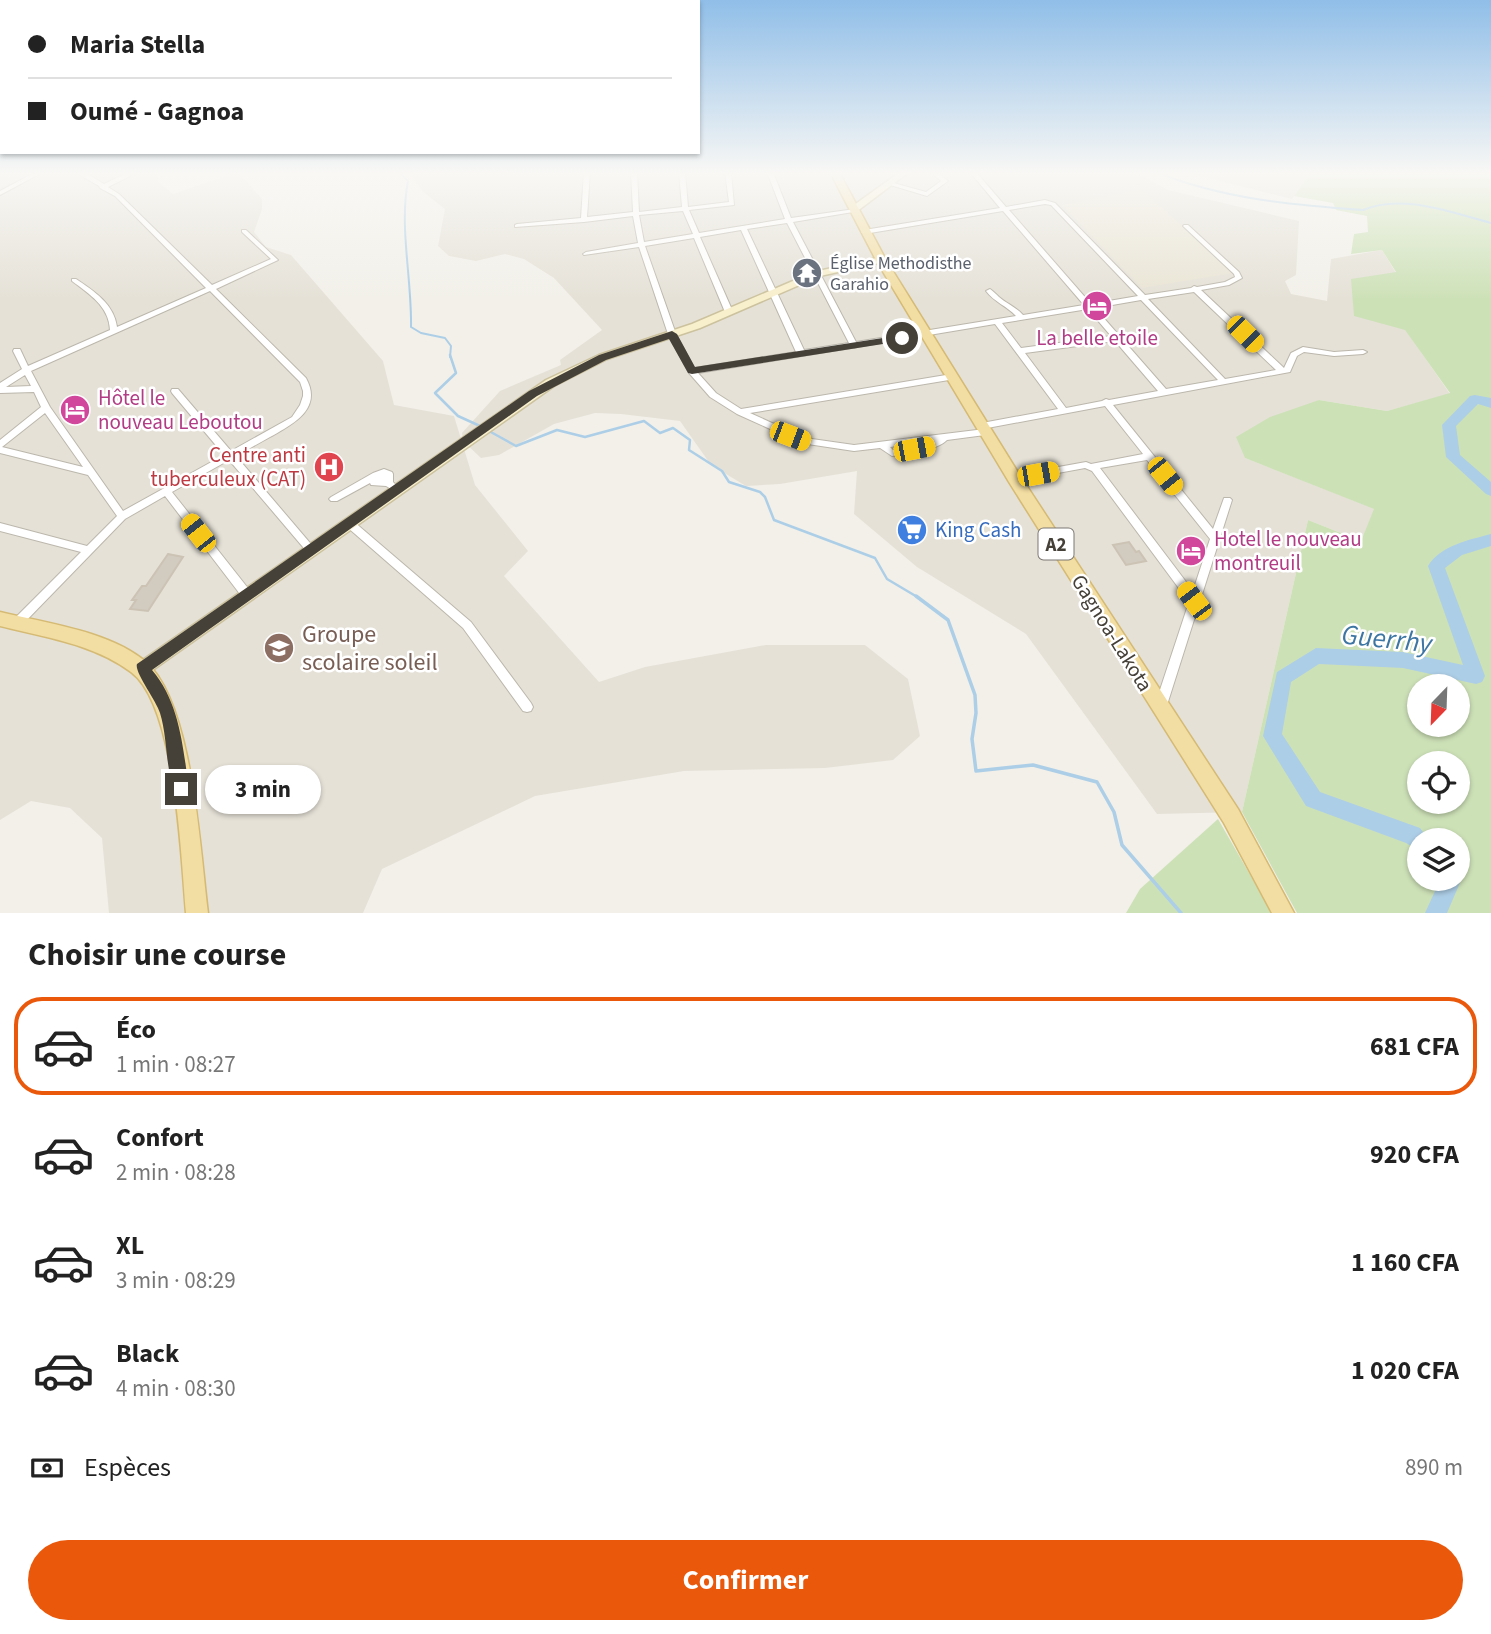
<!DOCTYPE html>
<html lang="fr">
<head>
<meta charset="utf-8">
<style>
  body { margin:0; font-family:"Source Sans 3",sans-serif; background:#f6f6f6; color:#222; height:100vh; display:flex; flex-direction:column; font-size:26px; white-space:nowrap }
  * { box-sizing:border-box; margin:0 }
  p { font-size:23px; color:#767676 }
  .icon { flex:none; width:38px; height:38px; fill:none; stroke:currentColor; stroke-width:2; stroke-linecap:round; stroke-linejoin:round }
  .map { position:relative; height:913px; overflow:hidden }
  .details { display:flex; flex-direction:column; background:#fff; flex:1 }
  .details>* { flex:none }
  .hud { position:absolute; left:0px; top:0px; width:700px; height:154px; box-shadow:0 2px 5px #0004; display:grid; align-content:center; height:154px; padding:0 28px; background:#fff }
  .needle { width:46px; rotate:203deg }
  .controls { position:absolute; left:1407px; top:674px; display:grid; gap:14px }
  .controls a { display:grid; place-items:center; width:63px; height:63px; border-radius:50%; background:#fff; box-shadow:0 2px 5px #0004; font-size:35px }
  .end { position:absolute; width:32px; height:32px; margin:-16px; border:9px solid #454038; background:#fff; box-shadow:0 0 0 4px #fff }
  .from { border-radius:50% }
  .bubble { position:absolute; height:49px; border-radius:24px; background:#fff; box-shadow:0 2px 5px #0004; font-size:23px; font-weight:700; line-height:49px; text-align:center }
  .car { position:absolute; width:21px; height:42px; margin:-21px -10px; border-radius:9px; box-shadow:0 0 5px 2px #0007; background:linear-gradient(#f5c518 24%,#345 0 40%,#f5c518 0 76%,#345 0 86%,#f5c518 0) }
  .hud b { display:flex; align-items:center; gap:24px; height:66px; font-size:26px }
  .hud b+b { border-top:2px solid #e0e0e0 }
  .hud i { width:18px; height:18px; background:#222 }
  ul { padding:0; list-style:none }
  li { display:flex; align-items:center; gap:21px; height:98px; margin:0 14px 10px; padding:0 14px; border:4px solid transparent; border-radius:28px }
  li div { flex:1 }
  li b { display:block; font-size:26px }
  li em { font-style:normal; font-weight:700 }
  li.selected { border-color:#ea580c }
  li>.icon { width:63px; height:63px; stroke-width:1.5 }
  h2 { padding:0 28px; font-size:32px; line-height:84px }
  .pay { display:flex; align-items:center; gap:18px; height:77px; padding:0 28px; font-size:26px }
  .pay p { margin-inline-start:auto }
  .cta { display:flex; gap:14px; margin-top:auto; padding:14px 28px }
  .cta a { flex:1; height:80px; border-radius:42px; background:#ea580c; color:#fff; font-size:28px; font-weight:700; line-height:80px; text-align:center }
  .map>svg:first-child { display:block }
</style>
</head>
<body>
<div class="map">
<svg width="1491" height="913" viewBox="0 0 1491 913">
  <rect width="100%" height="100%" fill="#f2f0e9"/>
  <g fill="#e5e1d7">
    <polygon points="0,172 158,172 158,182 173,194 238,172 262,199 262,209 254,232 266,247 291,255 383,361 394,405 454,416 475,485 528,551 504,576 599,682 645,667 766,645 865,645 908,679 920,736 893,760 825,768 684,771 535,796 382,869 363,913 109,913 102,838 70,808 31,801 0,820"/>
    <polygon points="410,172 1135,172 1168,190 1299,221 1296,275 1285,281 1291,294 1327,301 1331,259 1382,250 1396,273 1405,329 1450,394 1387,411 1319,400 1245,458 1375,509 1361,541 1308,520 1242,812 1157,814 1026,634 917,567 854,514 857,471 780,484 746,486 711,465 680,421 621,414 595,413 554,424 499,455 481,458 463,441 462,433 500,391 561,365 560,360 602,330 554,278 524,259 505,254 476,261 449,256 438,246 445,209 422,191"/>
    <polygon points="1184,172 1311,172 1292,199"/>
  </g>
  <polygon fill="#e9e4d4" points="1138,190 1145,192 1233,273 1142,288 1062,205"/>
  <g fill="#cde1b7" fill-rule="evenodd">
    <path d="M1311,172H1491V913H1297L1242,812L1308,520L1361,541L1374,509L1245,458L1236,437L1270,417L1319,400L1387,411L1450,393L1405,330L1354,316L1351,279L1396,272L1382,250L1351,254L1354,234L1368,232L1367,216L1336,210L1333,203L1294,196ZM1458,686V724H1419V686ZM1419,763H1458V802H1419ZM1419,840H1458V878H1419Z"/>
    <polygon points="1218,819 1272,913 1126,913 1140,889"/>
  </g>
  <g fill="none" stroke-linecap="round" stroke-linejoin="round">
    <g stroke="#adcee7" stroke-width="2">
      <path d="M399,172L408,181C399,227 412,279 411,327L421,333L445,338L451,346L450,357"/>
      <path d="M1156,172C1223,199 1292,205 1363,210C1402,193 1452,213 1491,223"/>
    </g>
    <g stroke="#adcee7" stroke-width="2.5">
      <polyline points="450,355 456,373 435,393 458,416 480,426"/>
      <polyline points="489,431 516,446 557,430 585,437 644,421 660,433 673,428 690,440 689,450 722,471 729,482 760,492 765,497 774,520 875,558 887,579 919,598"/>
    </g>
    <polyline stroke="#adcee7" stroke-width="3.5" points="916,596 948,620 975,695 976,713 972,739 976,771 1033,765 1097,782 1114,812 1122,845 1181,913"/>
    <g fill="#adcee7" fill-rule="evenodd">
      <polygon points="1475,395 1491,398 1491,408 1478,404 1456,426 1460,455 1491,482 1491,496 1486,494 1446,457 1442,425 1470,396"/>
      <path d="M1491,534V546L1462,555L1445,568L1485,676L1482,682L1476,684L1403,668L1319,664L1291,682L1282,734L1320,792L1420,828L1429,840H1419V851L1406,843L1306,806L1263,736L1277,672L1316,648L1403,652L1463,665L1428,566C1441,545 1469,540 1491,534Z"/>
      <polygon points="1458,870 1462,878 1447,913 1425,913 1441,878 1458,878"/>
    </g>
  </g>
  <g fill="#d2cbbf" stroke="#ccc3b4" stroke-width="2">
    <polygon points="1129,542 1136,552 1139,551 1146,561 1126,565 1113,545"/>
    <polygon points="168,554 183,557 148,611 130,609 136,600 132,600 142,586 146,586"/>
  </g>
  <g fill="none" stroke-linecap="round" stroke-linejoin="round">
    <g stroke="#bcb7ac" stroke-width="2">
      <g id="street">
        <polygon points="36,172 43,172 0,195 0,191"/>
        <path d="M75,172L86,173L104,184L125,174V172H131L130,176L108,187L119,194L212,285L271,259L242,232V230H246L278,260L216,289L306,378C323,409 293,424 270,437C259,443 247,450 236,456L316,550L314,553L311,554L308,553L229,460L172,492L251,592L252,595L251,598L247,599L243,598L165,496L125,519L21,626L17,628L13,626L12,623L13,620L81,552L0,531V523L87,546L117,516L88,475L0,453V440L41,407L34,392L0,393V383L22,369L13,351L14,349H20L28,366L110,330C109,306 89,294 72,281V279H76C94,291 114,304 117,327L206,288L115,196L100,188L99,186ZM210,291L300,382L303,391V396L300,405L292,417L231,451L178,389H172L171,391L172,393L224,455L123,511L50,407L31,371ZM25,375L31,386L6,387ZM45,413L83,467L2,447Z"/>
        <polygon points="486,172 496,172 493,174"/>
        <path d="M584,172H590L587,217L633,212L631,172H637L639,212L682,207L679,172H685L688,207L729,202L725,172H731L734,205L689,210L699,233L785,219L767,172H773L791,218L855,209V211L853,212L793,222L856,342L1016,316C1007,306 994,302 986,291L990,289C993,291 996,294 999,297C1007,304 1016,307 1023,315L1084,305L1003,211L864,234L861,232L864,230L1000,208L970,172H976L1006,207L1045,200L1055,203L1145,295L1191,288L1194,286L1197,287L1225,282L1235,277L1234,274L1183,226L1184,225H1188L1239,272L1242,278L1229,285L1201,290L1284,368L1291,353L1303,347L1334,352L1363,350L1367,352L1363,354L1334,356L1304,352L1297,356L1290,372L1113,405L1213,529L1224,498H1230L1232,500L1167,705L1165,709L1161,710L1157,709L1155,705L1189,602L1092,471L1085,468L1014,481L1011,480L1010,478L1011,476L1014,475L1086,462L1091,464L1143,454L1105,406L982,429L979,428L978,426L982,423L1058,409L995,324L857,347L854,348H851L698,373L716,393L741,409L952,374L955,375L956,377L955,379L750,413L805,438L854,445L985,429L989,432L985,435L947,440C936,451 908,453 892,456L880,448L854,451L801,443L737,414L710,397L689,373L668,334L639,247L584,255L583,254L586,252L638,243L633,216L584,222L515,227V225L517,224L581,218ZM1045,204L1051,205L1138,296L1091,304L1009,210ZM683,211L693,234L644,242L639,215ZM787,223L849,343L804,350L747,229ZM741,230L796,352L694,368L676,334L645,246L694,238L725,312L729,314L733,312L700,237ZM1194,292L1276,370L1225,379L1148,299ZM1141,300L1218,380L1166,389L1095,308ZM1088,309L1111,336L1021,348L1002,323ZM1115,341L1158,391L1109,400L1106,399L1102,401L1066,408L1025,353ZM932,442L893,450L890,447ZM1147,460L1210,539L1193,591L1100,468Z"/>
        <polygon points="934,173 938,173 948,181 927,196 887,184 890,182 926,192 941,181 934,175"/>
        <polygon points="384,469 392,472 393,474 393,482 398,487 396,489 393,490 386,486 371,485 370,483 337,501 331,501 329,499 331,497 373,473"/>
        <polygon points="350,520 353,521 471,622 531,703 533,707 531,711 527,712 523,711 463,628 347,527 345,524 347,521"/>
      </g>
    </g>
    <g stroke="#ccc29e" stroke-width="3">
      <g id="secondary">
        <polygon points="900,172 909,172 856,212 850,212 850,208"/>
        <polygon points="881,257 884,258 884,262 820,276 700,328 607,359 554,386 147,674 142,676 137,674 134,669 137,664 546,380 599,355 692,324 814,272"/>
      </g>
    </g>
    <g stroke="#d5ba74" stroke-width="3">
      <g id="primary">
        <polygon points="830,172 839,172 886,260 1019,474 1238,809 1294,913 1272,913 1224,823 1009,482 876,260"/>
        <path d="M0,612C45,623 110,631 146,662C193,704 200,851 208,913H186C181,858 176,705 131,672C94,644 44,637 0,626Z"/>
      </g>
    </g>
    <use href="#street" fill="#fff" fill-rule="evenodd"/>
    <use href="#secondary" fill="#f8efcd" fill-rule="evenodd"/>
    <use href="#primary" fill="#f2dda2" fill-rule="evenodd"/>
  </g>
  <linearGradient id="sky" x2="0" y2="1"><stop stop-color="#90bee8"/><stop offset="0.58" stop-color="#f9f8f5"/><stop offset="1" stop-color="#f9f8f5" stop-opacity="0"/></linearGradient>
  <rect width="1491" height="299" fill="url(#sky)"/>
  <path fill="#454038" d="M672,331L677,334L695,367L902,335L907,338L902,341L692,374L688,373L669,339L606,360L537,396L152,670C180,703 183,748 189,789L187,795L181,797L176,795C165,770 168,739 160,713C156,700 134,672 137,664L529,391L599,355Z"/>
  <defs>
    <g id="temple-disc" transform="scale(1.575)"><circle r="9.5" fill="#6b7280" stroke="#fff"/><path d="M0-6L5-2H3V0L6.5 2.5H4V6H1.5V3h-3V6H-4V2.5H-6.5L-3 0V-2H-5Z" fill="#fff"/></g>
    <g id="hotel-disc" transform="scale(1.575)"><circle r="9.5" fill="#d1479c" stroke="#fff"/><path d="M-6-4.5h1.5V1H6V5H4.5V3h-9V5H-6ZM-4 0a1.8 1.8 0 1 1 3.6 0ZM.5 0V-2.5h3Q6-2.5 6 0Z" fill="#fff"/></g>
    <g id="hospital-disc" transform="scale(1.575)"><circle r="9.5" fill="#e0444e" stroke="#fff"/><path d="M-5-5h3v3.5h4V-5h3V5h-3V1.5h-4V5h-3Z" fill="#fff"/></g>
    <g id="supermarket-disc" transform="scale(1.575)"><circle r="9.5" fill="#3f7fe0" stroke="#fff"/><path d="M-6-5.5h2.5l.6 2H6L4.5 2H-2.5L-4.4-4H-6ZM-1.5 3.2a1.3 1.3 0 1 0 .1 0ZM3 3.2a1.3 1.3 0 1 0 .1 0Z" fill="#fff"/></g>
    <g id="school-disc" transform="scale(1.575)"><circle r="9.5" fill="#8d6e63" stroke="#fff"/><path d="M0-5L7-2L0 1L-7-2ZM-4 1L0 2.5L4 1V4Q0 6-4 4Z" fill="#fff"/></g>
  </defs>
  <g fill-rule="evenodd">
    <use href="#temple-disc" x="807" y="273"/>
    <use href="#hotel-disc" x="1097" y="306"/>
    <use href="#hotel-disc" x="75" y="410"/>
    <use href="#hospital-disc" x="329" y="467"/>
    <use href="#supermarket-disc" x="912" y="530"/>
    <use href="#hotel-disc" x="1191" y="551"/>
    <use href="#school-disc" x="279" y="648"/>
  </g>
  <g text-anchor="middle" stroke-width="5" stroke-linejoin="round" paint-order="stroke">
    <g font-size="18" fill="#5b616d" stroke="#fff" text-anchor="start">
      <text x="830" y="269">Église Methodisthe<tspan x="830" dy="21">Garahio</tspan></text>
    </g>
    <rect fill="#fff" stroke="#7d7974" stroke-width="2" x="1038.5" y="528.5" width="35" height="31" rx="5"/>
    <g font-size="19" font-weight="bold" fill="#454038">
      <text x="1056" y="551">A2</text>
    </g>
    <g font-size="21" fill="#b23c85" stroke="#fff" text-anchor="start">
      <text x="1097" y="345" text-anchor="middle">La belle etoile</text>
      <text x="98" y="405">Hôtel le<tspan x="98" dy="24">nouveau Leboutou</tspan></text>
      <text x="1214" y="546">Hotel le nouveau<tspan x="1214" dy="24">montreuil</tspan></text>
    </g>
    <g font-size="21" fill="#be3a42" stroke="#fff" text-anchor="end">
      <text x="306" y="462">Centre anti<tspan x="306" dy="24">tuberculeux (CAT)</tspan></text>
    </g>
    <g font-size="21" fill="#366cbe" stroke="#fff" text-anchor="start">
      <text x="935" y="537">King Cash</text>
    </g>
    <g font-size="21" fill="#454038" stroke="#fff">
      <text transform="translate(1112 633) rotate(58)" y="7">Gagnoa-Lakota</text>
    </g>
    <g font-size="24" fill="#785e54" stroke="#fff" text-anchor="start">
      <text x="302" y="642">Groupe<tspan x="302" dy="28">scolaire soleil</tspan></text>
    </g>
    <g font-size="28" font-style="italic" fill="#3e76a3" stroke="#fff">
      <text transform="translate(1387 638) rotate(6)" y="10">Guerrhy</text>
    </g>
  </g>
</svg>
<div class="controls">
<a><svg class="needle" viewBox="-14 -14 28 28"><path d="M0-13l5 13h-10z" fill="#e53935"/><path d="M0 13l5-13h-10z" fill="#767676"/></svg></a>
<a><svg class="icon" aria-label="locate" viewBox="0 0 24 24"><circle cx="12" cy="12" r="6"/><path d="M12 2v4M12 18v4M2 12h4M18 12h4"/></svg></a>
<a><svg class="icon" aria-label="layers" viewBox="0 0 24 24"><path d="M12 4l9 5-9 5-9-5zM3 14l9 5 9-5"/></svg></a>
</div>
<i class="end from" style="left:902px;top:338px"></i>
<i class="end" style="left:181px;top:789px"></i>
<div class="bubble" style="left:205px;top:765px;width:116px">3 min</div>
<i class="car" style="left:1245px;top:334px;rotate:135deg"></i>
<i class="car" style="left:790px;top:436px;rotate:111deg"></i>
<i class="car" style="left:914px;top:449px;rotate:79deg"></i>
<i class="car" style="left:1038px;top:474px;rotate:80deg"></i>
<i class="car" style="left:1165px;top:476px;rotate:141deg"></i>
<i class="car" style="left:198px;top:533px;rotate:322deg"></i>
<i class="car" style="left:1194px;top:601px;rotate:323deg"></i>
<div class="hud">
<b><i class="from"></i>Maria Stella</b>
<b><i></i>Oumé - Gagnoa</b>
</div>
</div>
<section class="details">
<h2>Choisir une course</h2>
<ul>
<li class="selected"><svg class="icon" aria-label="car" viewBox="0 0 24 24"><path d="M5 17H2v-5l4-1 3-4h7l3 4 3 1v5h-3M9 17h6M6 11h13"/><circle cx="7" cy="17" r="2"/><circle cx="17" cy="17" r="2"/></svg><div><b>Éco</b><p>1 min · 08:27</p></div><em>681 CFA</em></li>
<li><svg class="icon" aria-label="car" viewBox="0 0 24 24"><path d="M5 17H2v-5l4-1 3-4h7l3 4 3 1v5h-3M9 17h6M6 11h13"/><circle cx="7" cy="17" r="2"/><circle cx="17" cy="17" r="2"/></svg><div><b>Confort</b><p>2 min · 08:28</p></div><em>920 CFA</em></li>
<li><svg class="icon" aria-label="car" viewBox="0 0 24 24"><path d="M5 17H2v-5l4-1 3-4h7l3 4 3 1v5h-3M9 17h6M6 11h13"/><circle cx="7" cy="17" r="2"/><circle cx="17" cy="17" r="2"/></svg><div><b>XL</b><p>3 min · 08:29</p></div><em>1 160 CFA</em></li>
<li><svg class="icon" aria-label="car" viewBox="0 0 24 24"><path d="M5 17H2v-5l4-1 3-4h7l3 4 3 1v5h-3M9 17h6M6 11h13"/><circle cx="7" cy="17" r="2"/><circle cx="17" cy="17" r="2"/></svg><div><b>Black</b><p>4 min · 08:30</p></div><em>1 020 CFA</em></li>
</ul>
<div class="pay"><svg class="icon" aria-label="cash" viewBox="0 0 24 24"><path d="M3 7h18v10H3z"/><circle cx="12" cy="12" r="2"/></svg>Espèces<p>890 m</p></div>
<div class="cta"><a>Confirmer</a></div>
</section>
</body>
</html>
